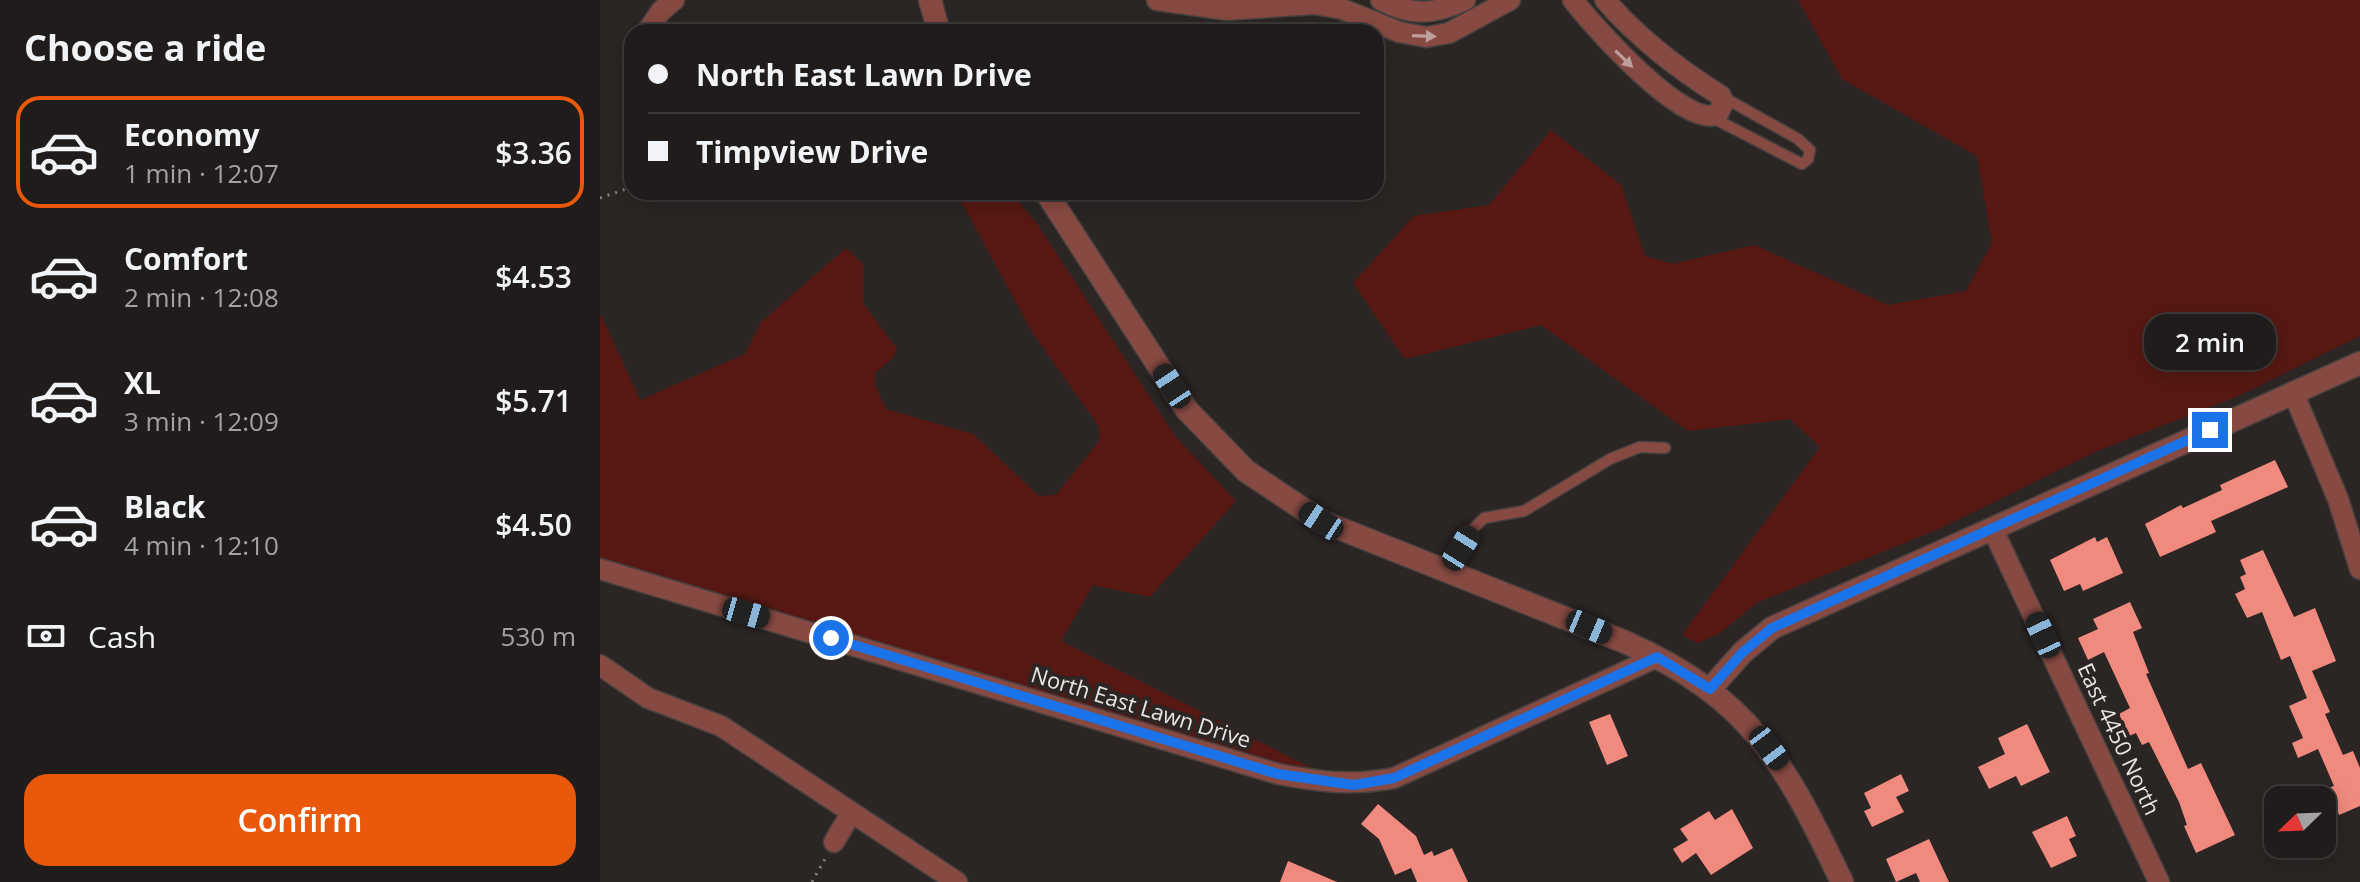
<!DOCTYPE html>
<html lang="en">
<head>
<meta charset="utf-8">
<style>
  body { margin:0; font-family:"Open Sans",sans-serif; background:#2d2928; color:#f1f3f6; height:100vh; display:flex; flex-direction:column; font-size:30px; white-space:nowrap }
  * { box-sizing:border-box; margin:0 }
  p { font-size:26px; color:#a2a1a3 }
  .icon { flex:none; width:44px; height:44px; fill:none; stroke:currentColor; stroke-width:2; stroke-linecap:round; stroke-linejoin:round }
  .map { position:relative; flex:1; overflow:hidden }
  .drawer { display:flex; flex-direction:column; background:#201c1b; width:600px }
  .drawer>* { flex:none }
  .banner { position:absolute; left:24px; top:24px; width:760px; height:176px; border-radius:24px; box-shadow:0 4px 20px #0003,0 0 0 2px #3d3a3a; display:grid; align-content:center; height:176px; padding:0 24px; background:#201c1b }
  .needle { width:52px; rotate:247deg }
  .buttons { position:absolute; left:1664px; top:786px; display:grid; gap:16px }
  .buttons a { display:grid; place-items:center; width:72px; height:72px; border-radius:16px; background:#201c1b; box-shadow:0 4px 20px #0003,0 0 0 2px #3d3a3a; font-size:40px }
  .end { position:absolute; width:36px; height:36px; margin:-18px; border:10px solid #1a73e8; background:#fff; box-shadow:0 0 0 4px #fff }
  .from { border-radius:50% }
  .bubble { position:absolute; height:56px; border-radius:24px; background:#201c1b; box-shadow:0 4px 20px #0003,0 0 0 2px #3d3a3a; font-size:26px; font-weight:600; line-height:56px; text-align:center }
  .car { position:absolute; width:24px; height:48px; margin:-24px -12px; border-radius:10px; box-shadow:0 0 6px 2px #0007; background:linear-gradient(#222 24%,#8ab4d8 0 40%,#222 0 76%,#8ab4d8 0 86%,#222 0) }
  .banner b { display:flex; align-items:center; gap:28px; height:76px; font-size:30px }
  .banner b+b { border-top:2px solid #3d3a3a }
  .banner i { width:20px; height:20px; background:#f1f3f6 }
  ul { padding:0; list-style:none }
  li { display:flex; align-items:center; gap:24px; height:112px; margin:0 16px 12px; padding:0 8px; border:4px solid transparent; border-radius:24px }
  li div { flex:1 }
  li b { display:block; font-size:30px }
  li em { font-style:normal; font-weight:600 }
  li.selected { border-color:#ea580c }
  li>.icon { width:72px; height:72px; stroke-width:1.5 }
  h2 { padding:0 24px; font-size:36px; line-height:96px }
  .pay { display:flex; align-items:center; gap:20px; height:88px; padding:0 24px; font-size:30px }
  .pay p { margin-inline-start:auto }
  .primary-button { display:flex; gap:16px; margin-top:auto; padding:16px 24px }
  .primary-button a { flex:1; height:92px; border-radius:24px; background:#ea580c; color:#fff; font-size:32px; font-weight:600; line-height:92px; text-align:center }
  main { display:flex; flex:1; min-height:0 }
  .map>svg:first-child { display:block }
</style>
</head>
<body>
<main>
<section class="drawer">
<h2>Choose a ride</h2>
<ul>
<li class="selected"><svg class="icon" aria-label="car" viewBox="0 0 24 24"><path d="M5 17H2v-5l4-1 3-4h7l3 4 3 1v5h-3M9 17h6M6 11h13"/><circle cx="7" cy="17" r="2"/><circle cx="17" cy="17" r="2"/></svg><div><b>Economy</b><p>1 min · 12:07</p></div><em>$3.36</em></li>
<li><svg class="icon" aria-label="car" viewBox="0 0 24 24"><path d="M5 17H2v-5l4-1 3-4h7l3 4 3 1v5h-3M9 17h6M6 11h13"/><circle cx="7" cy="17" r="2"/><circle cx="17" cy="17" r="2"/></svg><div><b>Comfort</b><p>2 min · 12:08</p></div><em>$4.53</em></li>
<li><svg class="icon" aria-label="car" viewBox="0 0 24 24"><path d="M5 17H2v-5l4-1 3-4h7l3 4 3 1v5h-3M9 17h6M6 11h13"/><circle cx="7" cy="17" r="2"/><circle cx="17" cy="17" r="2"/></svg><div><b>XL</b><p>3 min · 12:09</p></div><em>$5.71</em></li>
<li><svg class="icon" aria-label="car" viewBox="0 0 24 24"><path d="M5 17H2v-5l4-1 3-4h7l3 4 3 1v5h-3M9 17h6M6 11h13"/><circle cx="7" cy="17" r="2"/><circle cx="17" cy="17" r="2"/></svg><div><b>Black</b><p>4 min · 12:10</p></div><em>$4.50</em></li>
</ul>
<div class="pay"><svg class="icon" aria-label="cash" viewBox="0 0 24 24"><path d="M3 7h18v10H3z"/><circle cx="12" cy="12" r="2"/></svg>Cash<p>530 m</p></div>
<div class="primary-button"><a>Confirm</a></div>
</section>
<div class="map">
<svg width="1760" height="882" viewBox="0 0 1760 882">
  <rect width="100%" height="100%" fill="#2b2524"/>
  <g fill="#571813">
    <polygon points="1198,0 1760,0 1760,336 1636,397 1497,451 1339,529 1158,602 1120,633 1098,643 1082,635 1220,447 1190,419 1088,431 941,325 805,359 753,283 814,216 889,205 951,130 1021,185 1045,256 1073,264 1154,245 1288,305 1366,291 1392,243 1377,156 1242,79"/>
    <polygon points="356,192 410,192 438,225 575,436 636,501 550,597 493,585 461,641 729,777 149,607 63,576 0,561 0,313 40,400 145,354 161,322 246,248 263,264 263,303 297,349 293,358 275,373 275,385 286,409 373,434 439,496 456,495 500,440 498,425 432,332"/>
  </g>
  <g fill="#f18a7e">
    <polygon points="1675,460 1688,487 1611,521 1616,532 1560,557 1545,524 1581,505 1583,508 1622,490 1620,485"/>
    <polygon points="1495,537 1497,542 1507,537 1523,573 1483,591 1480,584 1464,591 1450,560"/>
    <polygon points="1663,550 1694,617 1715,608 1736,661 1712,671 1730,712 1725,714 1743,755 1753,751 1760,768 1760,806 1739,815 1728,788 1734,786 1718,749 1698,758 1692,743 1703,738 1689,706 1707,698 1690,656 1681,660 1662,612 1647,618 1635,594 1645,589 1640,577 1646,574 1640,560"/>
    <polygon points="1530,602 1542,628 1533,632 1549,673 1546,674 1588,769 1601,763 1635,835 1596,853 1584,826 1587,825 1579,802 1549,742 1542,745 1536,733 1529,736 1519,714 1530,708 1504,652 1488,660 1478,638 1498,629 1493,619"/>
    <polygon points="1010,714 1028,756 1007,765 989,722"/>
    <polygon points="1427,724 1450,772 1421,786 1416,776 1389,789 1378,767 1405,754 1398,738"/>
    <polygon points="1301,774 1309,791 1296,797 1304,812 1272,827 1264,811 1271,808 1264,793"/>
    <polygon points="778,804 816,836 824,855 832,851 834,856 852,848 868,882 817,882 811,868 795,875 779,839 761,824"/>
    <polygon points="1132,809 1153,848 1111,875 1096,853 1082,863 1073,849 1088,840 1080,829 1109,811 1115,820"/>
    <polygon points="1467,816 1476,836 1469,839 1477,856 1451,868 1432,832"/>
    <polygon points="1329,839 1349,882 1320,882 1316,873 1296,882 1286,859"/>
    <polygon points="688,861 737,882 680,882"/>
  </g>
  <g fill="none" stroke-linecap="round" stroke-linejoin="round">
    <g stroke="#46403f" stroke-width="13">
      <g id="service">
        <polyline points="1113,118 1202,164 1208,159 1210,150 1198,139 1123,97"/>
        <polyline points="846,571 871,531 884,518 924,511 1010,459 1040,447 1065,448"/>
      </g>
    </g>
    <g stroke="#46403f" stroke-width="23">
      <g id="minor">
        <polyline points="557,0 627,10 714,4 742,9 799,32 826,37 849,33 910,0"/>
        <path d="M781,0C812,16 834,15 865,0"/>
        <path d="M973,0C992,25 1086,131 1118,114L1123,103L1121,96C1077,68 1039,39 1005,0"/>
        <polyline points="47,32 61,11 74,0"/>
        <polyline points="1693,392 1738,499 1760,569"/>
        <polyline points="1393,530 1559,882"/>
        <path d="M0,569L678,774C722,782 750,786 794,778L1057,657"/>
        <polyline points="0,665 48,698 121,726 357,882"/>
        <polyline points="234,842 250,815"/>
      </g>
    </g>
    <g stroke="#46403f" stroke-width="25">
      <g id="tertiary">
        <polyline points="330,0 339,32"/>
        <path d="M446,192L587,410L646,471L721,521L1025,642C1151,698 1185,763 1242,882"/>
        <polyline points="1110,689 1143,652 1172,628 1760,363"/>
      </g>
    </g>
    <g stroke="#888383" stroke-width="3" stroke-dasharray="2 6" stroke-linecap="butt">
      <polyline points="0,198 32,187"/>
      <polyline points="212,882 225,859"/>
    </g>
    <use href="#service" stroke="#874a42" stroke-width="10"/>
    <use href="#minor" stroke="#874a42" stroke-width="20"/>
    <use href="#tertiary" stroke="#874a42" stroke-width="22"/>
  </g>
  <defs><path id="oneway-solid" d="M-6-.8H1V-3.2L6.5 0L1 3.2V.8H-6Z" transform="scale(2)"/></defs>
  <g fill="#bd9f9c">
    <use href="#oneway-solid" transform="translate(824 36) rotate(2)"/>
    <use href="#oneway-solid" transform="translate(1024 59) rotate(44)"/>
  </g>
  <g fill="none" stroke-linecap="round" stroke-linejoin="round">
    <polyline stroke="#1a73e8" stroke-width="10" points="231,638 678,774 754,785 794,778 1057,657 1110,689 1143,652 1172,628 1610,430"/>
  </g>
  <g text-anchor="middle" stroke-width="8" stroke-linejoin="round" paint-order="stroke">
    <g font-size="22" fill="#e9e5e5" stroke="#2b2524">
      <text transform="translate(541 707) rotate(17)" y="8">North East Lawn Drive</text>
      <text transform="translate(1519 739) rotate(65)" y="8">East 4450 North</text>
    </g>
  </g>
</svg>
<div class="buttons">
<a><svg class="needle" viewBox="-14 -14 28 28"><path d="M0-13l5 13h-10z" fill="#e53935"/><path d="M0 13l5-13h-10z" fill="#a2a1a3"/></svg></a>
</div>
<i class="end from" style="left:231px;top:638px"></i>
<i class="end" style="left:1610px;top:430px"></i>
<div class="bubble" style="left:1544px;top:314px;width:132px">2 min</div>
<i class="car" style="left:572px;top:386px;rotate:327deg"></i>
<i class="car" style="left:721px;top:521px;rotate:303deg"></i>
<i class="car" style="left:861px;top:548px;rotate:32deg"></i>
<i class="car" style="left:146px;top:613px;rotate:106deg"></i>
<i class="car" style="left:989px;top:627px;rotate:113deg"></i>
<i class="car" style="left:1443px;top:635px;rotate:335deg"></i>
<i class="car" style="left:1169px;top:748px;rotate:143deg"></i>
<div class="banner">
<b><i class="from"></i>North East Lawn Drive</b>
<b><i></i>Timpview Drive</b>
</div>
</div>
</main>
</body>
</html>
